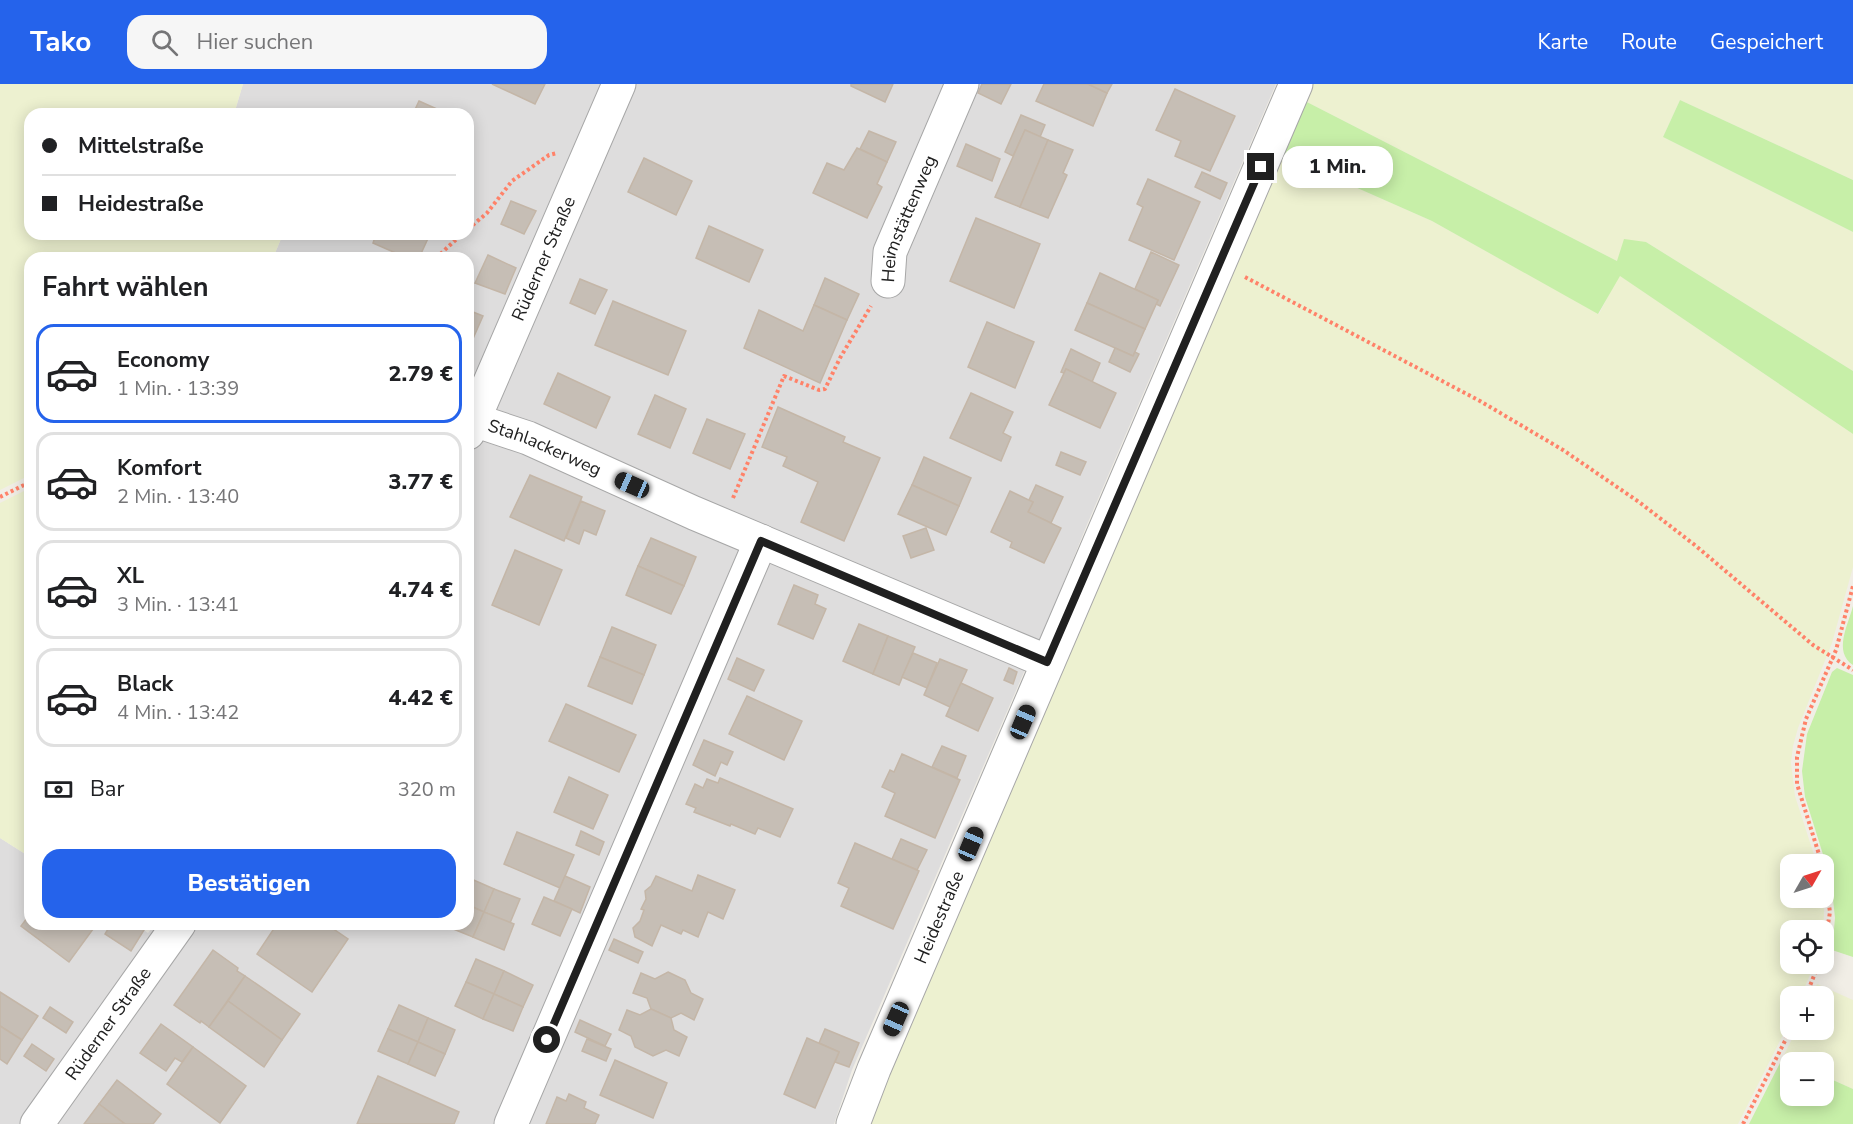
<!DOCTYPE html>
<html lang="de">
<head>
<meta charset="utf-8">
<style>
  body { margin:0; font-family:"Nunito Sans",sans-serif; background:#f6f6f6; color:#202124; height:100vh; display:flex; flex-direction:column; font-size:22px; white-space:nowrap }
  * { box-sizing:border-box; margin:0 }
  p { font-size:20px; color:#757577 }
  .icon { flex:none; width:33px; height:33px; fill:none; stroke:currentColor; stroke-width:2; stroke-linecap:round; stroke-linejoin:round }
  .map { position:relative; flex:1; overflow:hidden }
  .details { position:absolute; left:24px; top:168px; width:450px; height:678px; display:flex; flex-direction:column; background:#fff; border-radius:18px; box-shadow:0 3px 15px #0003 }
  .details>* { flex:none }
  .hud { position:absolute; left:24px; top:24px; width:450px; height:132px; border-radius:18px; box-shadow:0 3px 15px #0003; display:grid; align-content:center; height:132px; padding:0 18px; background:#fff }
  .needle { width:39px; rotate:51deg }
  .controls { position:absolute; left:1780px; top:770px; display:grid; gap:12px }
  .controls a { display:grid; place-items:center; width:54px; height:54px; border-radius:12px; background:#fff; box-shadow:0 3px 15px #0003; font-size:30px }
  .end { position:absolute; width:27px; height:27px; margin:-14px; border:8px solid #202020; background:#fff; box-shadow:0 0 0 3px #fff }
  .from { border-radius:50% }
  .bubble { position:absolute; height:42px; border-radius:18px; background:#fff; box-shadow:0 3px 15px #0003; font-size:20px; font-weight:800; line-height:42px; text-align:center }
  .car { position:absolute; width:18px; height:36px; margin:-18px -9px; border-radius:8px; box-shadow:0 0 4px 2px #0007; background:linear-gradient(#222 24%,#8ab4d8 0 40%,#222 0 76%,#8ab4d8 0 86%,#222 0) }
  .hud b { display:flex; align-items:center; gap:21px; height:57px; font-size:22px }
  .hud b+b { border-top:2px solid #e0e0e0 }
  .hud i { width:15px; height:15px; background:#202124 }
  ul { padding:0; list-style:none }
  li { display:flex; align-items:center; gap:18px; height:99px; margin:0 12px 9px; padding:0 6px; border:3px solid #e0e0e0; border-radius:18px }
  li div { flex:1 }
  li b { display:block; font-size:22px }
  li em { font-style:normal; font-weight:800 }
  li.current { border-color:#2563eb }
  li>.icon { width:54px; height:54px; stroke-width:1.5 }
  h2 { padding:0 18px; font-size:27px; line-height:72px }
  .pay { display:flex; align-items:center; gap:15px; height:66px; padding:0 18px; font-size:22px }
  .pay p { margin-inline-start:auto }
  .action { display:flex; gap:12px; margin-top:auto; padding:12px 18px }
  .action a { flex:1; height:69px; border-radius:18px; background:#2563eb; color:#fff; font-size:24px; font-weight:800; line-height:69px; text-align:center }
  header { display:flex; align-items:center; gap:36px; box-sizing:border-box; height:84px; padding:0 30px; background:#2563eb; color:#fff }
  header strong { font-size:28px }
  nav { display:flex; gap:33px; margin-inline-start:auto; font-size:21px }
  .search { width:420px; height:54px; background:#f6f6f6; display:flex; align-items:center; gap:15px; box-sizing:border-box; padding:0 21px; border-radius:18px; color:#757577; font-size:22px }
  .map>svg:first-child { display:block }
</style>
</head>
<body>
<header>
<strong>Tako</strong>
<div class="search"><svg class="icon" aria-label="search" viewBox="0 0 24 24"><circle cx="10" cy="10" r="6"/><path d="M15 15l6 6"/></svg>Hier suchen</div>
<nav><a>Karte</a><a>Route</a><a>Gespeichert</a></nav>
</header>
<div class="map">
<svg width="1853" height="1040" viewBox="0 0 1853 1040">
  <rect width="100%" height="100%" fill="#f1eee6"/>
  <polygon fill="#dedddd" points="243,0 1276,0 1086,443 1043,550 1024,588 852,986 834,1040 0,1040 0,754 30,773 30,840 135,840 148,849 155,840 468,840 468,174 273,174 283,150 468,150 468,30 234,30"/>
  <g fill="#edf1d0">
    <polygon points="0,0 243,0 234,30 30,30 30,150 283,150 273,174 30,174 30,391 0,406"/>
    <polygon points="1310,0 1853,0 1853,96 1680,16 1663,53 1853,148 1853,287 1646,158 1617,177 1303,16"/>
    <polygon points="1280,67 1321,88 1432,137 1599,230 1619,191 1853,350 1853,483 1832,559 1798,644 1793,662 1791,679 1795,712 1817,780 1791,780 1791,813 1824,813 1824,811 1824,829 1823,846 1791,846 1791,879 1815,879 1801,912 1791,912 1791,935 1738,1040 865,1040"/>
    <polygon points="30,404 30,773 0,754 0,419"/>
    <polygon points="1817,900 1853,916 1853,1005 1824,992 1824,978 1791,978 1782,975 1797,945 1824,945 1824,912 1812,912"/>
  </g>
  <g fill="#c7efa8">
    <polygon points="1303,16 1617,177 1624,155 1646,158 1853,287 1853,350 1620,192 1598,230 1432,137 1321,88 1280,67"/>
    <polygon points="1680,16 1853,96 1853,148 1663,53"/>
    <path d="M1853,522V581C1833,568 1848,541 1853,522Z"/>
    <polygon points="1837,584 1853,591 1853,873 1832,866 1835,834 1831,796 1805,713 1802,687 1807,650 1832,588"/>
    <polygon points="1782,975 1791,978 1791,1011 1824,1011 1824,992 1853,1005 1853,1040 1749,1040"/>
  </g>
  <g fill="#c6beb5" stroke="#c4b6a7" stroke-width="1.5">
    <polygon points="492,0 545,0 535,20"/>
    <polygon points="851,0 893,0 885,18 851,2"/>
    <polygon points="982,0 1011,0 1001,20 978,9"/>
    <polygon points="1044,0 1088,0 1107,9 1093,42 1036,17"/>
    <polygon points="1088,0 1112,0 1107,9"/>
    <polygon points="1175,5 1235,32 1210,87 1175,72 1181,57 1156,46"/>
    <polygon points="419,17 448,30 413,30"/>
    <polygon points="1021,31 1045,41 1040,53 1025,46 1013,72 1005,68"/>
    <polygon points="1025,46 1048,56 1020,123 995,113"/>
    <polygon points="869,47 896,58 887,78 860,65"/>
    <polygon points="1048,56 1073,66 1063,89 1067,91 1048,134 1020,123"/>
    <polygon points="966,60 1000,75 992,97 957,82"/>
    <polygon points="857,64 887,78 877,100 882,103 867,134 813,109 827,79 844,86"/>
    <polygon points="644,74 692,97 676,131 628,108"/>
    <polygon points="1202,88 1227,99 1220,115 1195,103"/>
    <polygon points="1148,95 1200,118 1174,176 1129,156 1143,123 1137,120"/>
    <polygon points="511,117 536,127 524,150 501,140"/>
    <polygon points="976,134 1040,160 1014,224 950,197"/>
    <polygon points="709,142 763,166 749,198 696,174"/>
    <polygon points="376,150 430,150 419,174 407,174 373,159"/>
    <polygon points="1151,168 1179,181 1160,222 1156,220 1158,216 1135,205"/>
    <polygon points="488,171 516,184 505,210 475,199"/>
    <polygon points="1100,189 1158,216 1145,245 1087,219"/>
    <polygon points="825,194 859,210 847,236 814,221"/>
    <polygon points="580,195 607,206 595,230 570,219"/>
    <polygon points="613,217 686,247 668,291 595,261"/>
    <polygon points="1087,219 1145,245 1133,272 1075,246"/>
    <polygon points="814,221 847,236 820,299 744,264 759,226 803,247"/>
    <polygon points="468,226 483,232 468,266"/>
    <polygon points="987,238 1034,258 1015,304 968,283"/>
    <polygon points="1115,264 1133,272 1135,268 1139,270 1130,288 1109,278"/>
    <polygon points="1071,265 1100,279 1092,298 1066,285 1064,289 1061,288"/>
    <polygon points="1066,285 1116,309 1100,344 1049,321"/>
    <polygon points="558,289 610,313 596,344 544,320"/>
    <polygon points="971,309 1013,328 1003,349 1011,353 1001,377 950,354"/>
    <polygon points="655,311 686,325 670,364 638,350"/>
    <polygon points="778,323 845,353 843,358 880,374 844,457 801,438 818,398 783,382 787,373 762,363"/>
    <polygon points="707,335 745,350 730,385 693,369"/>
    <polygon points="1061,368 1086,378 1080,391 1056,381"/>
    <polygon points="924,373 971,394 959,422 912,401"/>
    <polygon points="530,391 582,413 564,457 510,433"/>
    <polygon points="912,401 959,422 946,451 898,430"/>
    <polygon points="1036,401 1063,413 1051,439 1028,428 1033,418 1029,416"/>
    <polygon points="1010,407 1033,418 1028,428 1061,444 1044,479 1010,463 1012,458 991,448"/>
    <polygon points="581,417 605,427 596,451 584,446 579,460 566,454"/>
    <polygon points="926,444 934,466 911,474 903,452"/>
    <polygon points="651,454 696,473 684,502 638,482"/>
    <polygon points="515,466 562,486 539,541 492,521"/>
    <polygon points="638,482 684,502 671,530 626,511"/>
    <polygon points="794,501 818,511 815,520 826,525 813,555 778,540"/>
    <polygon points="859,540 888,552 873,590 843,577"/>
    <polygon points="612,543 656,561 644,591 600,573"/>
    <polygon points="888,552 915,563 899,601 873,590"/>
    <polygon points="913,569 937,579 927,604 902,593"/>
    <polygon points="600,573 644,591 632,620 588,602"/>
    <polygon points="737,574 764,586 754,607 728,595"/>
    <polygon points="940,575 967,586 950,623 924,611"/>
    <polygon points="1009,584 1017,588 1013,600 1004,596"/>
    <polygon points="961,599 993,614 978,647 946,632"/>
    <polygon points="747,612 802,637 784,676 729,650"/>
    <polygon points="566,620 636,651 619,688 549,657"/>
    <polygon points="704,656 733,668 727,681 721,678 715,692 693,681"/>
    <polygon points="942,662 966,672 957,694 932,683"/>
    <polygon points="902,670 960,696 935,754 885,732 895,709 882,703 890,686 894,688"/>
    <polygon points="569,693 608,711 593,745 554,728"/>
    <polygon points="720,694 793,725 780,753 758,744 755,750 731,740 730,742 694,728 696,724 686,720 695,700 703,704 707,695 718,699"/>
    <polygon points="581,747 604,758 599,771 576,761"/>
    <polygon points="517,748 574,771 560,804 504,780"/>
    <polygon points="901,755 927,766 917,786 892,775"/>
    <polygon points="855,759 919,787 893,845 841,822 849,804 838,799"/>
    <polygon points="698,791 735,806 723,835 708,828 698,853 683,846 681,850 661,841 652,862 635,853 633,844 640,837 644,826 641,825 646,815 645,807 651,802 656,792 692,807"/>
    <polygon points="565,792 590,803 580,829 554,817"/>
    <polygon points="469,794 494,805 484,828 468,821"/>
    <polygon points="494,805 520,815 510,839 484,828"/>
    <polygon points="544,813 572,825 560,852 532,840"/>
    <polygon points="468,821 484,828 473,853 448,843 450,840 468,840"/>
    <polygon points="484,828 514,840 504,866 473,853"/>
    <polygon points="30,830 30,840 96,841 69,878 21,842"/>
    <polygon points="111,840 135,840 144,846 131,867 105,850"/>
    <polygon points="277,840 326,840 348,855 312,908 257,870"/>
    <polygon points="614,855 643,868 638,879 609,866"/>
    <polygon points="213,866 238,884 237,887 245,892 209,943 201,937 200,939 174,921"/>
    <polygon points="476,875 504,887 494,910 466,898"/>
    <polygon points="504,887 533,901 523,923 494,910"/>
    <polygon points="668,888 685,896 691,909 703,915 694,936 681,929 671,934 651,925 647,914 633,909 641,889 655,895"/>
    <polygon points="245,892 300,930 282,956 228,917"/>
    <polygon points="466,898 494,910 483,935 455,922"/>
    <polygon points="0,908 38,932 22,956 0,942"/>
    <polygon points="494,910 523,923 513,947 483,935"/>
    <polygon points="228,917 282,956 264,983 209,943"/>
    <polygon points="399,921 428,934 418,958 388,945"/>
    <polygon points="50,923 73,938 66,949 43,934"/>
    <polygon points="651,925 671,934 674,946 687,953 679,972 666,966 653,972 635,963 631,952 619,946 627,926 640,931"/>
    <polygon points="428,934 455,946 445,970 418,958"/>
    <polygon points="580,936 611,950 605,962 575,948"/>
    <polygon points="161,940 193,963 182,978 175,974 166,987 140,969"/>
    <polygon points="0,942 22,956 7,980 0,975"/>
    <polygon points="388,945 418,958 408,980 378,967"/>
    <polygon points="825,945 859,959 849,983 835,978 839,968 819,959"/>
    <polygon points="807,954 839,968 815,1024 784,1010"/>
    <polygon points="587,955 611,965 606,977 582,967"/>
    <polygon points="418,958 445,970 435,992 408,980"/>
    <polygon points="32,960 54,975 46,987 24,972"/>
    <polygon points="193,963 246,1002 220,1039 167,1000"/>
    <polygon points="615,976 667,999 653,1034 600,1011"/>
    <polygon points="378,992 459,1028 454,1040 357,1040"/>
    <polygon points="117,996 161,1030 153,1040 125,1040 99,1020"/>
    <polygon points="569,1010 586,1018 584,1024 599,1031 595,1040 546,1040 557,1013 566,1017"/>
    <polygon points="99,1020 125,1040 84,1040"/>
  </g>
  <g fill="none" stroke-linecap="round" stroke-linejoin="round">
    <g stroke="#a7a7a7" stroke-width="35">
      <g id="minor">
        <path id="s1" d="M888,197L890,168L962,0"/>
        <path id="s2" d="M474,336L528,354L694,429L1048,578"/>
        <path id="s3" d="M468,349L619,0"/>
        <path id="s4" d="M37,1040L179,840"/>
        <polyline points="511,1040 761,457"/>
        <path id="s5" d="M853,1040L874,985L1296,0"/>
      </g>
    </g>
    <g stroke="#ff8269" stroke-width="4" stroke-dasharray="3 3" stroke-linecap="butt">
      <polyline points="468,145 487,129 512,97 549,71 557,69"/>
      <polyline points="436,174 462,150"/>
      <polyline points="1245,193 1480,317 1563,366 1639,418 1696,462 1813,561 1853,586"/>
      <polyline points="0,413 30,398"/>
      <polyline points="733,414 784,292 819,306 825,305 840,274 871,222"/>
      <polyline points="1822,780 1797,700 1797,673 1806,635 1836,566 1853,502"/>
      <polyline points="1824,788 1830,828 1824,865"/>
      <polyline points="1806,912 1819,879"/>
      <polyline points="1743,1040 1791,945"/>
    </g>
    <use href="#minor" stroke="#fff" stroke-width="33"/>
  </g>
  <g fill="none" stroke-linecap="round" stroke-linejoin="round">
    <polyline stroke="#202020" stroke-width="8" points="547,956 761,457 1047,578 1261,83"/>
  </g>
  <g text-anchor="middle" stroke-width="4.5" stroke-linejoin="round" paint-order="stroke">
    <g font-size="18" fill="#202020" stroke="#fff">
      <text dy="6" stroke="none"><textPath href="#s1" startOffset="66">Heimstättenweg</textPath></text>
      <text dy="6" stroke="none"><textPath href="#s3" startOffset="190">Rüderner Straße</textPath></text>
      <text dy="6" stroke="none"><textPath href="#s2" startOffset="76">Stahlackerweg</textPath></text>
      <text dy="6" stroke="none"><textPath href="#s5" startOffset="224">Heidestraße</textPath></text>
      <text dy="6" stroke="none"><textPath href="#s4" startOffset="123">Rüderner Straße</textPath></text>
    </g>
  </g>
</svg>
<div class="controls">
<a><svg class="needle" viewBox="-14 -14 28 28"><path d="M0-13l5 13h-10z" fill="#e53935"/><path d="M0 13l5-13h-10z" fill="#757577"/></svg></a>
<a><svg class="icon" aria-label="locate" viewBox="0 0 24 24"><circle cx="12" cy="12" r="6"/><path d="M12 2v4M12 18v4M2 12h4M18 12h4"/></svg></a>
<a>+</a>
<a>−</a>
</div>
<i class="end from" style="left:547px;top:956px"></i>
<i class="end" style="left:1261px;top:83px"></i>
<div class="bubble" style="left:1282px;top:62px;width:111px">1 Min.</div>
<i class="car" style="left:632px;top:401px;rotate:294deg"></i>
<i class="car" style="left:1023px;top:638px;rotate:23deg"></i>
<i class="car" style="left:971px;top:760px;rotate:23deg"></i>
<i class="car" style="left:896px;top:935px;rotate:204deg"></i>
<div class="hud">
<b><i class="from"></i>Mittelstraße</b>
<b><i></i>Heidestraße</b>
</div>
<section class="details">
<h2>Fahrt wählen</h2>
<ul>
<li class="current"><svg class="icon" aria-label="car" viewBox="0 0 24 24"><path d="M5 17H2v-5l4-1 3-4h7l3 4 3 1v5h-3M9 17h6M6 11h13"/><circle cx="7" cy="17" r="2"/><circle cx="17" cy="17" r="2"/></svg><div><b>Economy</b><p>1 Min. · 13:39</p></div><em>2.79 €</em></li>
<li><svg class="icon" aria-label="car" viewBox="0 0 24 24"><path d="M5 17H2v-5l4-1 3-4h7l3 4 3 1v5h-3M9 17h6M6 11h13"/><circle cx="7" cy="17" r="2"/><circle cx="17" cy="17" r="2"/></svg><div><b>Komfort</b><p>2 Min. · 13:40</p></div><em>3.77 €</em></li>
<li><svg class="icon" aria-label="car" viewBox="0 0 24 24"><path d="M5 17H2v-5l4-1 3-4h7l3 4 3 1v5h-3M9 17h6M6 11h13"/><circle cx="7" cy="17" r="2"/><circle cx="17" cy="17" r="2"/></svg><div><b>XL</b><p>3 Min. · 13:41</p></div><em>4.74 €</em></li>
<li><svg class="icon" aria-label="car" viewBox="0 0 24 24"><path d="M5 17H2v-5l4-1 3-4h7l3 4 3 1v5h-3M9 17h6M6 11h13"/><circle cx="7" cy="17" r="2"/><circle cx="17" cy="17" r="2"/></svg><div><b>Black</b><p>4 Min. · 13:42</p></div><em>4.42 €</em></li>
</ul>
<div class="pay"><svg class="icon" aria-label="cash" viewBox="0 0 24 24"><path d="M3 7h18v10H3z"/><circle cx="12" cy="12" r="2"/></svg>Bar<p>320 m</p></div>
<div class="action"><a>Bestätigen</a></div>
</section>
</div>
</body>
</html>
